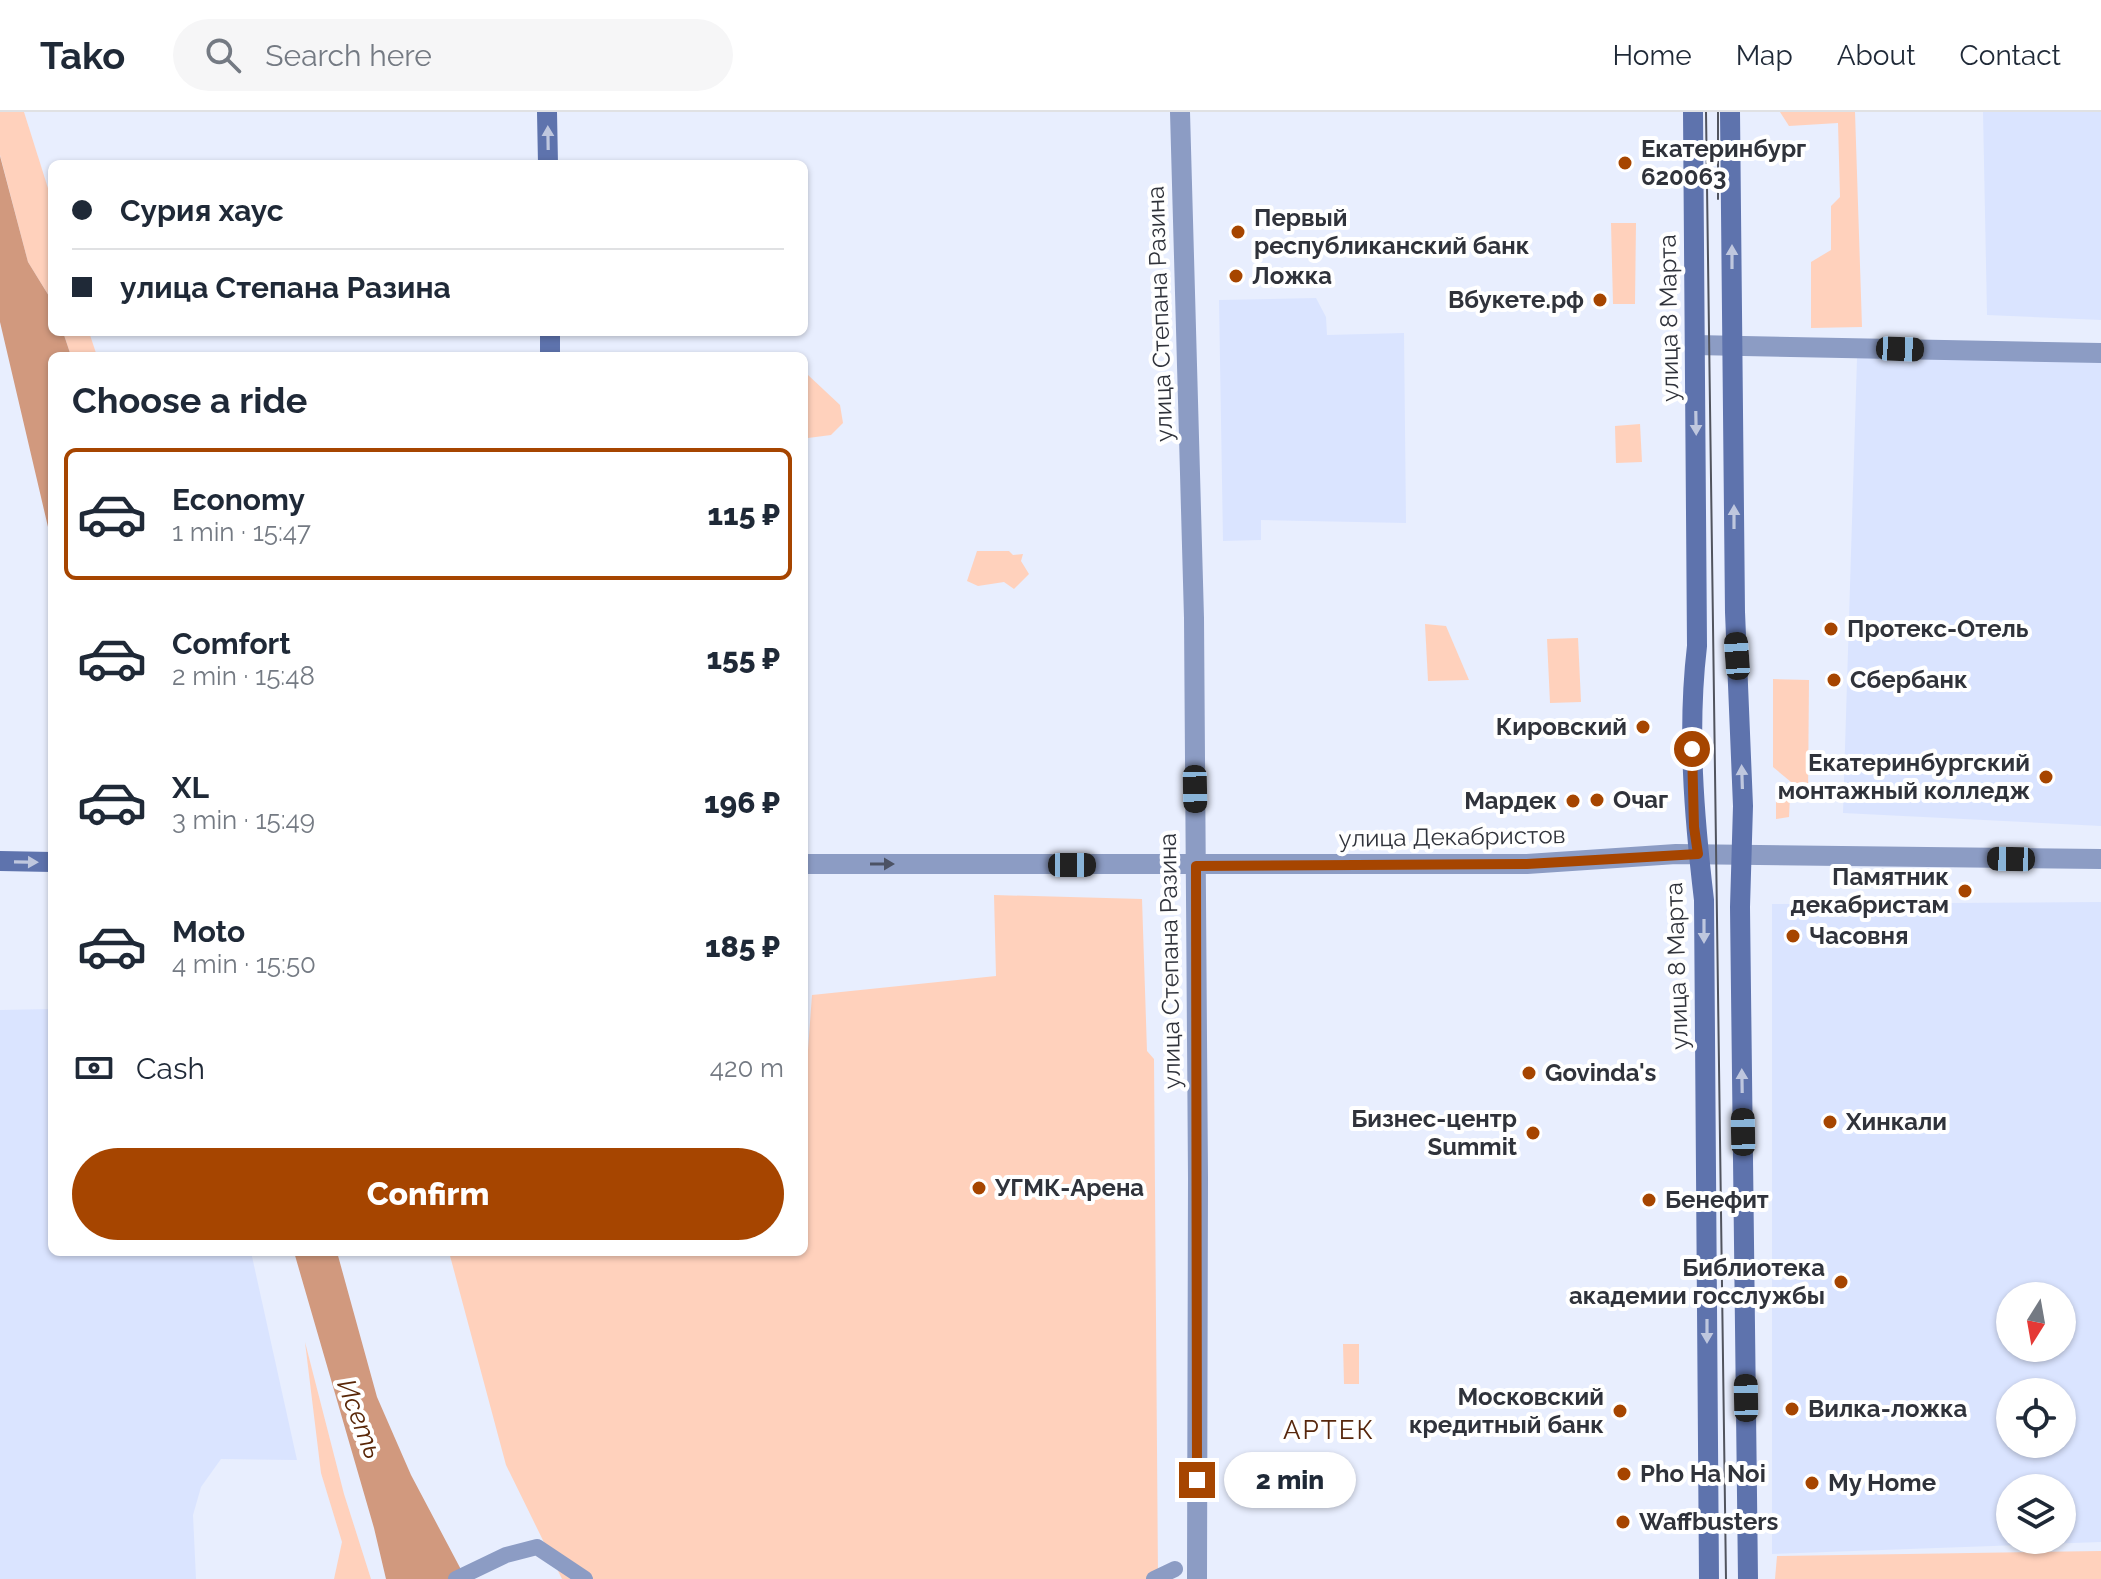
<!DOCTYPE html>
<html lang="en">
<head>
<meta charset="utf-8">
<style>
  body { margin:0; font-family:Raleway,sans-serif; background:#f6f6f7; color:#1f2937; height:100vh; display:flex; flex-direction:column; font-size:30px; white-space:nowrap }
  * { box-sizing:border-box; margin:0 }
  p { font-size:26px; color:#747a83 }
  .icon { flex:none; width:44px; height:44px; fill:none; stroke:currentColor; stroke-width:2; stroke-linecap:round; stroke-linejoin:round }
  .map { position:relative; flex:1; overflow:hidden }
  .side { position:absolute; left:48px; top:240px; width:760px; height:904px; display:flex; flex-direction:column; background:#fff; border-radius:12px; box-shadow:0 2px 6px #0004 }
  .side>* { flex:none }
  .banner { position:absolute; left:48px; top:48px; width:760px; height:176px; border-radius:12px; box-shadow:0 2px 6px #0004; display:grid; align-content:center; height:176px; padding:0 24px; background:#fff }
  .needle { width:52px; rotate:191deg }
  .controls { position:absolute; left:1996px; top:1170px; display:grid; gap:16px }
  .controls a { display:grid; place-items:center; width:80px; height:80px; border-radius:50%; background:#fff; box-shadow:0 2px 6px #0004; font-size:40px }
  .end { position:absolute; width:36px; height:36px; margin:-18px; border:10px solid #a64500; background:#fff; box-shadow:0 0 0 4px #fff }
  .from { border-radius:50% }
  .bubble { position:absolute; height:56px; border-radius:28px; background:#fff; box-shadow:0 2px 6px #0004; font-size:26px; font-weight:800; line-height:56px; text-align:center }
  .car { position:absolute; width:24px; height:48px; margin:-24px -12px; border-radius:10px; box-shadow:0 0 6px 2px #0007; background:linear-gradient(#222 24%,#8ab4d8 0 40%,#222 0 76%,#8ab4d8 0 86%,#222 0) }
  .banner b { display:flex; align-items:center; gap:28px; height:76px; font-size:30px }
  .banner b+b { border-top:2px solid #e0e1e3 }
  .banner i { width:20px; height:20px; background:#1f2937 }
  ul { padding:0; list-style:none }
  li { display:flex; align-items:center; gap:24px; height:132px; margin:0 16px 12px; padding:0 8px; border:4px solid transparent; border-radius:12px }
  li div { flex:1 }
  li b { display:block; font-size:30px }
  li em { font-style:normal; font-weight:800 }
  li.on { border-color:#a64500 }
  li>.icon { width:72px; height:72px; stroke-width:1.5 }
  h2 { padding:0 24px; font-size:36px; line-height:96px }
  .pay { display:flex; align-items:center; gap:20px; height:88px; padding:0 24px; font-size:30px }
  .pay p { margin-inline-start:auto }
  .cta { display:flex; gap:16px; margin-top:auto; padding:16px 24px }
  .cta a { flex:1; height:92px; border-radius:48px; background:#a64500; color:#fff; font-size:32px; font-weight:800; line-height:92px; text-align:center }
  header { display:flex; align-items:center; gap:48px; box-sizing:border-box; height:112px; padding:0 40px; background:#fff; border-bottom:2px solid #e0e1e3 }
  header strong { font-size:38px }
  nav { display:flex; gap:44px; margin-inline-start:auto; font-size:28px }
  .search { width:560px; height:72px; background:#f6f6f7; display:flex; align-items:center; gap:20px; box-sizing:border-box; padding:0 28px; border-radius:44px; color:#747a83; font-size:30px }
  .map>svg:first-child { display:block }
</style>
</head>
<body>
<header>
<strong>Tako</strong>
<div class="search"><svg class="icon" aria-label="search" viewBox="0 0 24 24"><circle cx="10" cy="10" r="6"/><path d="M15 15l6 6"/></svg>Search here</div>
<nav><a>Home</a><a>Map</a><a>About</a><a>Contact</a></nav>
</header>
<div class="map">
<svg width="2101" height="1467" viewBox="0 0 2101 1467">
  <rect width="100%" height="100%" fill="#e8eefe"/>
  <g fill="#dae4ff" fill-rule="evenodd">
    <polygon points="1983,0 2101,0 2101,208 1987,203"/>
    <polygon points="1316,186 1326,205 1327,223 1404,221 1406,411 1261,408 1261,428 1223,429 1219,188"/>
    <polygon points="1857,246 2101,246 2101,714 1843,701"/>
    <path d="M2101,790V1430L1772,1442V792ZM2010,1184H2062V1236H2010ZM2062,1280V1332H2010V1280ZM2062,1376V1428H2010V1376Z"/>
    <polygon points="52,897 52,1140 251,1140 297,1348 221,1347 201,1375 193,1403 196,1467 0,1467 0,898"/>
  </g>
  <g fill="#ffd1bc">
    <polygon points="0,0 24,0 52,89 52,189 28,150 0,43"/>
    <polygon points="1780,0 1855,0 1862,215 1811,216 1811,150 1831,138 1831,94 1840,85 1838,11 1789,14"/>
    <polygon points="1611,111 1636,111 1635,192 1613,192"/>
    <polygon points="63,220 89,220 97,244 71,244"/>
    <polygon points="808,263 840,293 843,311 831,323 808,326 804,322 804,265"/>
    <polygon points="1640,312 1642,350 1616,351 1615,314"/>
    <polygon points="977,439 1009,439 1013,443 1023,442 1021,449 1029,462 1014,477 1004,470 978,474 967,469"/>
    <polygon points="1425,512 1446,514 1469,568 1428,569"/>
    <polygon points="1578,526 1581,590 1550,591 1547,527"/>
    <polygon points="1773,567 1809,568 1808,684 1773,655"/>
    <polygon points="1776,671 1790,684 1789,705 1776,707"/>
    <polygon points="994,783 1142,787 1147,939 1154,947 1158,1467 562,1467 506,1353 449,1140 804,1140 804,938 808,938 812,883 996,864"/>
    <polygon points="305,1230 344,1382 371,1467 334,1467 342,1430 321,1361"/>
    <polygon points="1343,1232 1359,1232 1359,1272 1344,1272"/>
    <polygon points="2101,1439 2101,1467 1775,1467 1777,1444"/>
  </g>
  <g fill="#d1997e">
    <polygon points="0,44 28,150 52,189 52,220 63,220 71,244 52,244 52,432 0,210"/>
    <polygon points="294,1140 337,1140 377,1285 411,1363 466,1467 386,1467 374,1416"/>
  </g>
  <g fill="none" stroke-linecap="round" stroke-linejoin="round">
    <g stroke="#8c9cc4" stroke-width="16">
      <polyline points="456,1467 506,1443 537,1435 585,1467"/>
      <polyline points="1154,1467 1175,1457"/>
    </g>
    <polyline stroke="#8c9cc4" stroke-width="20" points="1695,233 2101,241"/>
    <g stroke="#8c9cc4" stroke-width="20">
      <polyline points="1180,0 1194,506 1198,1066 1197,1467"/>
      <polyline points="804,752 1527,752 1676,742 2101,747"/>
    </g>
    <g stroke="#5e73ad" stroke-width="20">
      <polyline points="547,0 548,52"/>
      <path d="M1693,0L1697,534C1687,619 1694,704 1704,788L1709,1467"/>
      <polyline points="1730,0 1735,500 1743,694 1740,795 1748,1467"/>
      <polyline points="550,220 550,244"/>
      <polyline points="0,749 52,750"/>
    </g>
    <g stroke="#51545e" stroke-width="2">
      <polyline points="1706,0 1726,1467"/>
      <polyline points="1718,0 1718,87"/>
    </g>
  </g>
  <defs><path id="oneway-solid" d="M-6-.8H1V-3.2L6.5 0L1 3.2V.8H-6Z" transform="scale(2)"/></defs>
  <g fill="#bfc7de">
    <use href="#oneway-solid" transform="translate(548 26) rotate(-91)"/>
    <use href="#oneway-solid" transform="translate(1732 145) rotate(-90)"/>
    <use href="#oneway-solid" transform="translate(1696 311) rotate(89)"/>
    <use href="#oneway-solid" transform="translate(1734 405) rotate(-90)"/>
    <use href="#oneway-solid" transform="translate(1742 665) rotate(-92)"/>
    <use href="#oneway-solid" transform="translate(26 750) rotate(1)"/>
    <use href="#oneway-solid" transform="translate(1704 819) rotate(90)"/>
    <use href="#oneway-solid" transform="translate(1742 969) rotate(-91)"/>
    <use href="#oneway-solid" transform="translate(1707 1219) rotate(90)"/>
  </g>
  <use fill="#4c5264" href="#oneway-solid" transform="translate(882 752)"/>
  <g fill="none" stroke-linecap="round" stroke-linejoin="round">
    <polyline stroke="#a64500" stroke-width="10" points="1197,1368 1196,754 1527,752 1698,742 1694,715 1692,637"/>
  </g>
  <g fill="#a64500" stroke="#fff" stroke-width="3">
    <circle cx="1625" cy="51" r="8"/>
    <circle cx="1238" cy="120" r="8"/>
    <circle cx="1236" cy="164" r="8"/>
    <circle cx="1600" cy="188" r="8"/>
    <circle cx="1831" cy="517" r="8"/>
    <circle cx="1834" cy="568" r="8"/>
    <circle cx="1643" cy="615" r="8"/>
    <circle cx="2046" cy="665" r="8"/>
    <circle cx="1597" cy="688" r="8"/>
    <circle cx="1573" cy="689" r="8"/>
    <circle cx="1965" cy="779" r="8"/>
    <circle cx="1793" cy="824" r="8"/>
    <circle cx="1529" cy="961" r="8"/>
    <circle cx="1830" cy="1010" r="8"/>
    <circle cx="1533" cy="1021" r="8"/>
    <circle cx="979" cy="1076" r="8"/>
    <circle cx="1649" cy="1088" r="8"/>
    <circle cx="1841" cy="1170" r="8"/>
    <circle cx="1792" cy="1297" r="8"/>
    <circle cx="1620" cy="1299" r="8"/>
    <circle cx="1624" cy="1362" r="8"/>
    <circle cx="1812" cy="1371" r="8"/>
    <circle cx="1623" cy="1410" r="8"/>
  </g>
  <g text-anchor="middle" stroke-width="8" stroke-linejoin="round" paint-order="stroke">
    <g font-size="24" font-weight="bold" fill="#30333b" stroke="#fff" text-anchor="start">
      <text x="1641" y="45">Екатеринбург<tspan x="1641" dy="28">620063</tspan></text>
      <text x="1254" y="114">Первый<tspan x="1254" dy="28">республиканский банк</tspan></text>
      <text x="1252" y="172">Ложка</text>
      <text x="1584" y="196" text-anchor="end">Вбукете.рф</text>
      <text x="1847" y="525">Протекс-Отель</text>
      <text x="1850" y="576">Сбербанк</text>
      <text x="1627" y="623" text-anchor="end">Кировский</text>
      <text x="2030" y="659" text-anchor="end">Екатеринбургский<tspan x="2030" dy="28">монтажный колледж</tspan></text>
      <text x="1613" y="696">Очаг</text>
      <text x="1557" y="697" text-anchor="end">Мардек</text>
      <text x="1949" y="773" text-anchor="end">Памятник<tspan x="1949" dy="28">декабристам</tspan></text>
      <text x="1809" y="832">Часовня</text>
      <text x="1545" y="969">Govinda's</text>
      <text x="1517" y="1015" text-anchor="end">Бизнес-центр<tspan x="1517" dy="28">Summit</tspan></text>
      <text x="1846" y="1018">Хинкали</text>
      <text x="995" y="1084">УГМК-Арена</text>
      <text x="1665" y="1096">Бенефит</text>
      <text x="1825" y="1164" text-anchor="end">Библиотека<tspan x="1825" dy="28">академии госслужбы</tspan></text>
      <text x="1604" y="1293" text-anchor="end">Московский<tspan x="1604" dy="28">кредитный банк</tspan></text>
      <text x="1808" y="1305">Вилка-ложка</text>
      <text x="1640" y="1370">Pho Ha Noi</text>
      <text x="1828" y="1379">My Home</text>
      <text x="1639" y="1418">Waffbusters</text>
    </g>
    <g font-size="24" fill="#30333b" stroke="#fff">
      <text transform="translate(1160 202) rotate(-92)" y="8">улица Степана Разина</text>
      <text transform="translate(1669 206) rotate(-91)" y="8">улица 8 Марта</text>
      <text transform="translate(1452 725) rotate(-1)" y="8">улица Декабристов</text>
      <text transform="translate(1170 849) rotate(-91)" y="8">улица Степана Разина</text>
      <text transform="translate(1677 854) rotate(-92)" y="8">улица 8 Марта</text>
    </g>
    <g font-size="26" font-style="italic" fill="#592607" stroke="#fff">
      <text transform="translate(360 1307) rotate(69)" y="9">Исеть</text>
    </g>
    <g font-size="26" letter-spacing="2" fill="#57270d" stroke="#fff">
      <text x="1329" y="1327">АРТЕК</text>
    </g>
  </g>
</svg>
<div class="controls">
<a><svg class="needle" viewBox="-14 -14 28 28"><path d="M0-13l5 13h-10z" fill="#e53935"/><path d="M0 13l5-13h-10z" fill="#747a83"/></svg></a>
<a><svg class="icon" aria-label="locate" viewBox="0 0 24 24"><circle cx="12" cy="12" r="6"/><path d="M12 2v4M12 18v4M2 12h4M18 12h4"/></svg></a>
<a><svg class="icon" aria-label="layers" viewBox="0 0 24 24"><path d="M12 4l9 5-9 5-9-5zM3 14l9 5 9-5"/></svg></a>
</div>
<i class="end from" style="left:1692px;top:637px"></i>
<i class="end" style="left:1197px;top:1368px"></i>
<div class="bubble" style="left:1224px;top:1340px;width:132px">2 min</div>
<i class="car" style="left:1900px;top:237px;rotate:92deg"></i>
<i class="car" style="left:1737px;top:544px;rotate:356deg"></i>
<i class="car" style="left:1195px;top:677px;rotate:179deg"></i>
<i class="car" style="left:2011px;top:747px;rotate:271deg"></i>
<i class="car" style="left:1072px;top:753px;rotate:90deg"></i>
<i class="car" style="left:1743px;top:1020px;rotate:359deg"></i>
<i class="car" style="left:1746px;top:1286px;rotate:359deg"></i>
<div class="banner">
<b><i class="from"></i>Сурия хаус</b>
<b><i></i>улица Степана Разина</b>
</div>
<section class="side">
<h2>Choose a ride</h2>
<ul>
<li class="on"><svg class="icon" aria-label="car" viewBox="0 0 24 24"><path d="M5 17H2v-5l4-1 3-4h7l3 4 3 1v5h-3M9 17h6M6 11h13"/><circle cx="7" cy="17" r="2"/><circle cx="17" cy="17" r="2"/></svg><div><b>Economy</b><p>1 min · 15:47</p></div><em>115 ₽</em></li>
<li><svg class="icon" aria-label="car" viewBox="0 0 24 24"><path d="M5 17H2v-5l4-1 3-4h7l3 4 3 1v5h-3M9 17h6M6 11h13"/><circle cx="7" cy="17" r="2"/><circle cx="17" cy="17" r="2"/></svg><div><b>Comfort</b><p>2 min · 15:48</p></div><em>155 ₽</em></li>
<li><svg class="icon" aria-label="car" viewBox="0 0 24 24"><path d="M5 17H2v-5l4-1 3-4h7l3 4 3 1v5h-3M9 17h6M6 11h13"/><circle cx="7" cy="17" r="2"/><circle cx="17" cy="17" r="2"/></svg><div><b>XL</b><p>3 min · 15:49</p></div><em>196 ₽</em></li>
<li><svg class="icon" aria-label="car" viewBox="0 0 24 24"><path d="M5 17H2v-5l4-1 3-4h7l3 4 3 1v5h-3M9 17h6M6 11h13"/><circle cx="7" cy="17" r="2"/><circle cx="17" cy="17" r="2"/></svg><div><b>Moto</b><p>4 min · 15:50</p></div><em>185 ₽</em></li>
</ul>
<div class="pay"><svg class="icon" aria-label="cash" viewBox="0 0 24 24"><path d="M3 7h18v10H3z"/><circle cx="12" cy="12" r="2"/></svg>Cash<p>420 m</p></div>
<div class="cta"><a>Confirm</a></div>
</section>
</div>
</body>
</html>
